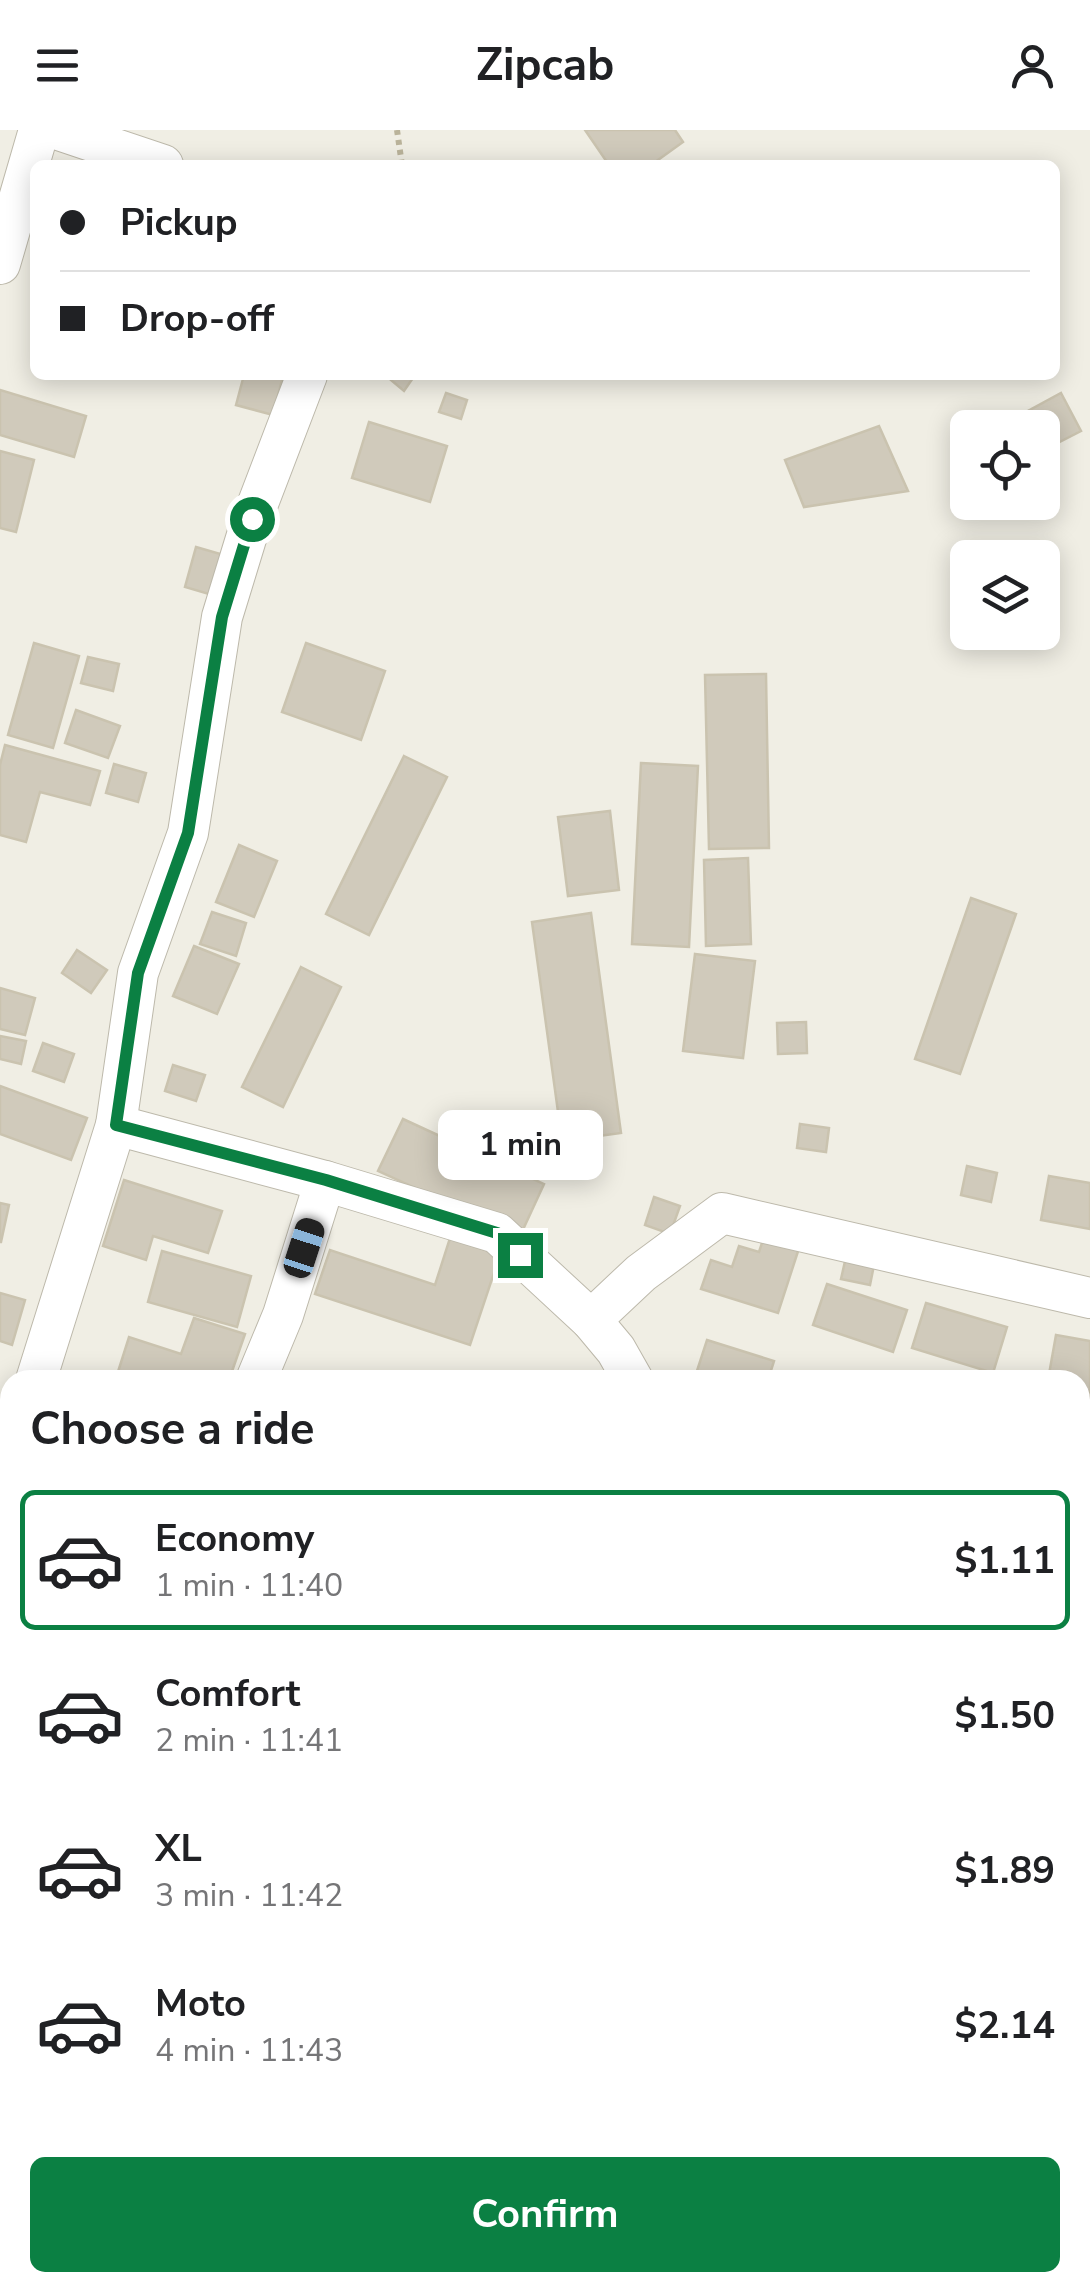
<!DOCTYPE html>
<html lang="en">
<head>
<meta charset="utf-8">
<style>
  body { margin:0; font-family:"Nunito Sans",sans-serif; background:#f2f2f2; color:#202124; height:100vh; display:flex; flex-direction:column; font-size:38px; white-space:nowrap }
  * { box-sizing:border-box; margin:0 }
  p { font-size:32px; color:#757577 }
  .icon { flex:none; width:55px; height:55px; fill:none; stroke:currentColor; stroke-width:2; stroke-linecap:round; stroke-linejoin:round }
  .map { position:relative; flex:1; overflow:hidden }
  .side { position:absolute; left:0px; top:1240px; width:1090px; height:922px; display:flex; flex-direction:column; background:#fff; border-radius:30px 30px 0 0; box-shadow:0 5px 25px #0003 }
  .side>* { flex:none }
  .hud { position:absolute; left:30px; top:30px; width:1030px; height:220px; border-radius:15px; box-shadow:0 5px 25px #0003; display:grid; align-content:center; height:220px; padding:0 30px; background:#fff }
  .controls { position:absolute; left:950px; top:280px; display:grid; gap:20px }
  .controls a { display:grid; place-items:center; width:110px; height:110px; border-radius:15px; background:#fff; box-shadow:0 5px 25px #0003; font-size:50px }
  .end { position:absolute; width:45px; height:45px; margin:-22px; border:12px solid #0b8043; background:#fff; box-shadow:0 0 0 5px #fff }
  .from { border-radius:50% }
  .bubble { position:absolute; height:70px; border-radius:15px; background:#fff; box-shadow:0 5px 25px #0003; font-size:32px; font-weight:700; line-height:70px; text-align:center }
  .car { position:absolute; width:30px; height:60px; margin:-30px -15px; border-radius:12px; box-shadow:0 0 8px 2px #0007; background:linear-gradient(#222 24%,#8ab4d8 0 40%,#222 0 76%,#8ab4d8 0 86%,#222 0) }
  .hud b { display:flex; align-items:center; gap:35px; height:95px; font-size:38px }
  .hud b+b { border-top:2px solid #e0e0e0 }
  .hud i { width:25px; height:25px; background:#202124 }
  ul { padding:0; list-style:none }
  li { display:flex; align-items:center; gap:30px; height:140px; margin:0 20px 15px; padding:0 10px; border:5px solid transparent; border-radius:15px }
  li div { flex:1 }
  li b { display:block; font-size:38px }
  li em { font-style:normal; font-weight:700 }
  li.selected { border-color:#0b8043 }
  li>.icon { width:90px; height:90px; stroke-width:1.5 }
  h2 { padding:0 30px; font-size:45px; line-height:120px }
  .cta { display:flex; gap:20px; margin-top:auto; padding:20px 30px }
  .cta a { flex:1; height:115px; border-radius:15px; background:#0b8043; color:#fff; font-size:40px; font-weight:700; line-height:115px; text-align:center }
  header { display:flex; justify-content:space-between; align-items:center; height:130px; padding:0 30px; background:#fff; font-size:45px; font-weight:700 }
  .map>svg:first-child { display:block }
</style>
</head>
<body>
<header><svg class="icon" aria-label="menu" viewBox="0 0 24 24"><path d="M4 6h16M4 12h16M4 18h16"/></svg>Zipcab<svg class="icon" aria-label="person" viewBox="0 0 24 24"><circle cx="12" cy="8" r="4"/><path d="M4 21q1-7 8-7t8 7"/></svg></header>
<div class="map">
<svg width="1090" height="2162" viewBox="0 0 1090 2162">
  <rect width="100%" height="100%" fill="#f0eee4"/>
  <g fill="#d0cabb" stroke="#cac3af" stroke-width="2.5">
    <polygon points="585,0 675,0 683,12 651,35 609,35"/>
    <polygon points="244,245 283,246 273,285 236,275"/>
    <polygon points="385,245 415,245 404,261"/>
    <polygon points="0,260 86,286 74,327 0,305"/>
    <polygon points="446,263 467,270 461,289 439,282"/>
    <polygon points="1061,263 1081,301 1042,321 1042,298 1015,298 1011,290"/>
    <polygon points="369,292 447,316 430,372 352,348"/>
    <polygon points="879,296 908,361 804,377 785,330"/>
    <polygon points="0,321 34,330 16,402 0,398"/>
    <polygon points="196,417 231,427 219,467 185,457"/>
    <polygon points="34,513 79,526 53,618 8,605"/>
    <polygon points="306,513 385,541 361,610 282,582"/>
    <polygon points="88,527 119,534 113,561 81,553"/>
    <polygon points="766,544 769,718 709,719 705,545"/>
    <polygon points="76,580 120,596 108,628 65,613"/>
    <polygon points="5,615 100,641 90,675 40,662 26,712 0,705 0,635"/>
    <polygon points="404,626 447,647 369,805 326,784"/>
    <polygon points="641,633 698,636 689,817 632,814"/>
    <polygon points="114,634 146,643 138,672 106,663"/>
    <polygon points="610,681 619,760 568,766 558,687"/>
    <polygon points="239,715 277,731 254,787 216,772"/>
    <polygon points="748,728 751,814 706,816 704,730"/>
    <polygon points="971,768 1016,784 960,944 915,929"/>
    <polygon points="212,782 246,793 236,826 200,814"/>
    <polygon points="591,783 621,1003 562,1011 532,792"/>
    <polygon points="194,816 239,834 217,884 173,866"/>
    <polygon points="77,820 107,840 91,863 62,843"/>
    <polygon points="695,824 755,831 743,928 683,921"/>
    <polygon points="301,837 341,857 283,977 242,957"/>
    <polygon points="0,858 35,868 25,905 0,899"/>
    <polygon points="806,892 807,923 778,924 777,893"/>
    <polygon points="0,906 26,911 21,934 0,929"/>
    <polygon points="43,913 74,924 64,952 33,941"/>
    <polygon points="173,935 205,945 196,971 165,961"/>
    <polygon points="0,956 87,988 71,1030 0,1004"/>
    <polygon points="403,989 544,1054 520,1106 378,1041"/>
    <polygon points="800,994 829,998 826,1022 797,1018"/>
    <polygon points="967,1036 997,1043 991,1072 961,1065"/>
    <polygon points="1049,1046 1090,1053 1090,1099 1041,1090"/>
    <polygon points="124,1050 222,1081 208,1123 153,1106 146,1130 103,1116"/>
    <polygon points="654,1067 680,1076 670,1104 645,1095"/>
    <polygon points="0,1073 9,1075 1,1112 0,1112"/>
    <polygon points="766,1101 801,1112 778,1183 701,1159 711,1130 732,1137 739,1116 759,1122"/>
    <polygon points="450,1108 500,1125 470,1215 315,1164 330,1120 435,1155"/>
    <polygon points="848,1118 876,1125 870,1155 841,1149"/>
    <polygon points="162,1121 251,1146 237,1197 148,1172"/>
    <polygon points="827,1154 907,1180 893,1222 813,1195"/>
    <polygon points="0,1163 25,1170 12,1215 0,1211"/>
    <polygon points="926,1173 1007,1197 993,1243 912,1218"/>
    <polygon points="194,1188 245,1204 229,1250 133,1250 117,1245 129,1207 181,1224"/>
    <polygon points="1056,1205 1090,1211 1090,1268 1080,1266 1080,1250 1048,1250"/>
    <polygon points="707,1210 774,1231 768,1250 694,1250"/>
    <polygon points="0,1484 10,1486 10,1529 0,1526"/>
    <polygon points="0,1643 10,1646 6,1686 0,1684"/>
    <polygon points="0,1779 10,1781 10,1836 0,1833"/>
    <polygon points="1080,1783 1090,1787 1090,1863 1080,1859"/>
    <polygon points="0,1845 10,1849 0,1888"/>
    <polygon points="1080,1874 1090,1877 1090,1909 1080,1905"/>
    <polygon points="4,2039 10,2041 10,2067 0,2063"/>
    <polygon points="1080,2068 1090,2072 1090,2132 1080,2128"/>
    <polygon points="0,2147 10,2152 43,2162 0,2162"/>
    <polygon points="51,2152 147,2152 143,2162 56,2162 48,2159"/>
    <rect x="856" y="2152" width="42" height="10"/>
  </g>
  <g fill="none" stroke-linecap="round" stroke-linejoin="round">
    <g stroke="#bdb9ab" stroke-width="42">
      <g id="minor">
        <polyline points="59,0 163,35"/>
        <polyline points="0,134 39,0"/>
        <polyline points="116,995 325,1051 497,1103 591,1190 616,1220 633,1250"/>
        <polyline points="591,1190 641,1143 722,1083 1090,1168"/>
        <polyline points="36,1250 116,995 138,843 188,703 222,487 252,389 307,245"/>
        <polyline points="256,1250 283,1185 325,1051"/>
        <polyline points="0,1364 10,1332"/>
        <polyline points="0,1431 10,1434"/>
        <polyline points="0,1597 10,1598"/>
        <polyline points="0,2015 10,1986"/>
        <polyline points="1080,2050 1090,2053"/>
        <polyline points="277,2152 277,2162"/>
        <polyline points="324,2162 328,2152"/>
        <polyline points="719,2162 722,2152"/>
      </g>
    </g>
    <polyline stroke="#bab39a" stroke-width="6" stroke-dasharray="5 5" stroke-linecap="butt" points="397,0 402,35"/>
    <use href="#minor" stroke="#fff" stroke-width="40"/>
  </g>
  <g fill="none" stroke-linecap="round" stroke-linejoin="round">
    <polyline stroke="#0b8043" stroke-width="12" points="252,389 222,487 188,703 138,843 116,995 326,1050 497,1103 520,1125"/>
  </g>
</svg>
<div class="controls">
<a><svg class="icon" aria-label="locate" viewBox="0 0 24 24"><circle cx="12" cy="12" r="6"/><path d="M12 2v4M12 18v4M2 12h4M18 12h4"/></svg></a>
<a><svg class="icon" aria-label="layers" viewBox="0 0 24 24"><path d="M12 4l9 5-9 5-9-5zM3 14l9 5 9-5"/></svg></a>
</div>
<i class="end from" style="left:252px;top:389px"></i>
<i class="end" style="left:520px;top:1125px"></i>
<div class="bubble" style="left:438px;top:980px;width:165px">1 min</div>
<i class="car" style="left:304px;top:1118px;rotate:18deg"></i>
<div class="hud">
<b><i class="from"></i>Pickup</b>
<b><i></i>Drop-off</b>
</div>
<section class="side">
<h2>Choose a ride</h2>
<ul>
<li class="selected"><svg class="icon" aria-label="car" viewBox="0 0 24 24"><path d="M5 17H2v-5l4-1 3-4h7l3 4 3 1v5h-3M9 17h6M6 11h13"/><circle cx="7" cy="17" r="2"/><circle cx="17" cy="17" r="2"/></svg><div><b>Economy</b><p>1 min · 11:40</p></div><em>$1.11</em></li>
<li><svg class="icon" aria-label="car" viewBox="0 0 24 24"><path d="M5 17H2v-5l4-1 3-4h7l3 4 3 1v5h-3M9 17h6M6 11h13"/><circle cx="7" cy="17" r="2"/><circle cx="17" cy="17" r="2"/></svg><div><b>Comfort</b><p>2 min · 11:41</p></div><em>$1.50</em></li>
<li><svg class="icon" aria-label="car" viewBox="0 0 24 24"><path d="M5 17H2v-5l4-1 3-4h7l3 4 3 1v5h-3M9 17h6M6 11h13"/><circle cx="7" cy="17" r="2"/><circle cx="17" cy="17" r="2"/></svg><div><b>XL</b><p>3 min · 11:42</p></div><em>$1.89</em></li>
<li><svg class="icon" aria-label="car" viewBox="0 0 24 24"><path d="M5 17H2v-5l4-1 3-4h7l3 4 3 1v5h-3M9 17h6M6 11h13"/><circle cx="7" cy="17" r="2"/><circle cx="17" cy="17" r="2"/></svg><div><b>Moto</b><p>4 min · 11:43</p></div><em>$2.14</em></li>
</ul>
<div class="cta"><a>Confirm</a></div>
</section>
</div>
</body>
</html>
